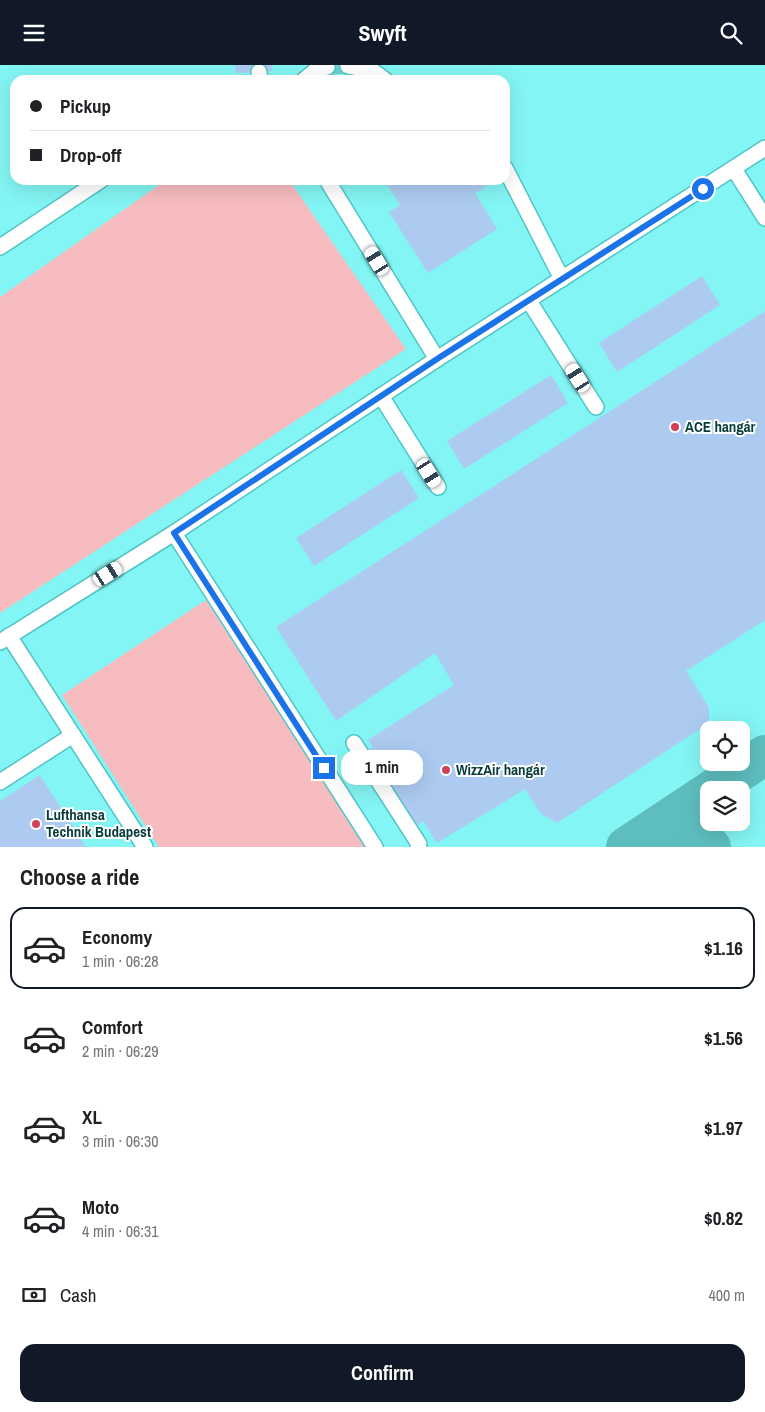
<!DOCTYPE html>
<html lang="en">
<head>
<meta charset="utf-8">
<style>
  body { margin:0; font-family:"Archivo Narrow",sans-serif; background:#f6f6f6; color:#202124; height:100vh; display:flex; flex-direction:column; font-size:19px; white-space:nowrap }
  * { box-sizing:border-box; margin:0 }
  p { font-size:16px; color:#757577 }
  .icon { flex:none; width:28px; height:28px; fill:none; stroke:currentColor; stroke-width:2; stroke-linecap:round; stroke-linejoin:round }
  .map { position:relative; height:782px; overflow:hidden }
  .side { display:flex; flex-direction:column; background:#fff; flex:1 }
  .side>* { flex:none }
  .hud { position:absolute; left:10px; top:10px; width:500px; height:110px; border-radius:15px; box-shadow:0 5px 20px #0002; display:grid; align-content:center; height:110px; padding:0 20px; background:#fff }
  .tools { position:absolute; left:700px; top:656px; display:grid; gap:10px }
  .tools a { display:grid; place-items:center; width:50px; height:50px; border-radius:10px; background:#fff; box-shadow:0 5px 20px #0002; font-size:25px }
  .end { position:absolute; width:22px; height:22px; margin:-11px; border:6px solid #1a73e8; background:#fff; box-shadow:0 0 0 2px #fff }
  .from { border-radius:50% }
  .bubble { position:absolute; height:35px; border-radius:15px; background:#fff; box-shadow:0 5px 20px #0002; font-size:16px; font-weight:800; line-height:35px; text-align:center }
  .car { position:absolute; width:15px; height:30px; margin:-15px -8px; border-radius:6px; box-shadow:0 0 4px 1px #0007; background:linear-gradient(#fff 24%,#345 0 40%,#fff 0 76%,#345 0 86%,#fff 0) }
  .hud b { display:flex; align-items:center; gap:18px; height:48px; font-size:19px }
  .hud b+b { border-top:1px solid #e0e0e0 }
  .hud i { width:12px; height:12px; background:#202124 }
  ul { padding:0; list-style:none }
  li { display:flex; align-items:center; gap:15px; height:82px; margin:0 10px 8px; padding:0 10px; border:2px solid transparent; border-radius:15px }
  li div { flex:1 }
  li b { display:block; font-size:19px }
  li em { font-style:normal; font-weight:800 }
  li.current { border-color:#111827 }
  li>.icon { width:45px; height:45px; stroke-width:1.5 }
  h2 { padding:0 20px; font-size:22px; line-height:60px }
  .pay { display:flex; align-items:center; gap:12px; height:55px; padding:0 20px; font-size:19px }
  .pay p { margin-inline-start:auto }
  .primary-button { display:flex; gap:10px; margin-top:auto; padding:10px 20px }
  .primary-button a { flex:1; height:58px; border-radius:15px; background:#111827; color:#fff; font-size:20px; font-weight:800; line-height:58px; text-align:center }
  header { display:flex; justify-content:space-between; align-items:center; height:65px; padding:0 20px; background:#111827; color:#fff; font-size:22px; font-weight:800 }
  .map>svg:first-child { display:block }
</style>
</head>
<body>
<header><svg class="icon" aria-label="menu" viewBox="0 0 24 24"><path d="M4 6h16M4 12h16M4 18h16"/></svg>Swyft<svg class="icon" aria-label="search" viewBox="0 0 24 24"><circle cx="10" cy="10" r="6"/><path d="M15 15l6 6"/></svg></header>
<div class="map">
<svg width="765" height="782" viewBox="0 0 765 782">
  <rect width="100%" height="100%" fill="#83f5f4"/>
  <g fill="#f7bcbf">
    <polygon points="166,115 289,115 406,284 0,548 0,232"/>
    <polygon points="206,535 367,782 159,782 62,630"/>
  </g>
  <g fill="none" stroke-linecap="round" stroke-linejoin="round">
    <g stroke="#5ebebe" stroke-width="40">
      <polyline points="712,725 765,690"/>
      <polyline points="656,762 711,782"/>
      <polyline points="626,782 709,727"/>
    </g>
  </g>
  <g fill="#adcbf1">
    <polygon points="235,0 272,0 272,6 236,8"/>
    <polygon points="327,0 348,0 348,7 328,8"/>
    <polygon points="384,115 481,115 486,122 475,128 497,164 428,208 389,147 400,140"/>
    <polygon points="702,211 720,240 617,307 599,278"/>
    <polygon points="765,246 765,555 686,606 709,642 709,658 557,758 541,749 525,724 437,778 423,756 417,761 367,686 373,682 368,675 454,620 435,588 336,656 276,562"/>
    <polygon points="551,310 568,338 464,404 447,376"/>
    <polygon points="401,405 419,433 314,501 296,473"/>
    <polygon points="40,710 86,782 0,782 0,736"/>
  </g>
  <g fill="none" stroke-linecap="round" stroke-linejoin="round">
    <polyline stroke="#6ad0cf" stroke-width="15" stroke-dasharray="15 8" stroke-linecap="butt" points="327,2 348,1"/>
    <g stroke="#50c5c5" stroke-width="18">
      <g id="minor">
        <polyline points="348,1 373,6 385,15"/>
        <polyline points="259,7 260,15"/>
        <polyline points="304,15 316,5 327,2"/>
        <polyline points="505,103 562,214"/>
        <polyline points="734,104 765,153"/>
        <polyline points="327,115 437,294"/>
        <polyline points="0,182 101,115"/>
        <polyline points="529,236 596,342"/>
        <polyline points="381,331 438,422"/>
        <polyline points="174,468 375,782"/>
        <polyline points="9,571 145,782"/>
        <polyline points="0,577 174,468 437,294 765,83"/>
        <polyline points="354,678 419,779 418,782"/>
        <polyline points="0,717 73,670"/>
      </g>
    </g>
    <use href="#minor" stroke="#fff" stroke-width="15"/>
  </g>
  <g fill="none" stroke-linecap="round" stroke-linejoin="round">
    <polyline stroke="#1a73e8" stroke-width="6" points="324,703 174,468 437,294 703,124"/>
  </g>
  <g fill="#d04059" stroke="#fff" stroke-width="2">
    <circle cx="675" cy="362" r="5"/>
    <circle cx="446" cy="705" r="5"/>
    <circle cx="36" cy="759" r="5"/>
  </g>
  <g text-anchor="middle" stroke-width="4" stroke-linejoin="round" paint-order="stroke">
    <g font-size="15" font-weight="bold" fill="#073c3c" stroke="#fff" text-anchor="start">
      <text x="685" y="367">ACE hangár</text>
      <text x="456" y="710">WizzAir hangár</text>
      <text x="46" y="755">Lufthansa<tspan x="46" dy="17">Technik Budapest</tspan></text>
    </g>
  </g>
</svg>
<div class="tools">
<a><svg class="icon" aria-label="locate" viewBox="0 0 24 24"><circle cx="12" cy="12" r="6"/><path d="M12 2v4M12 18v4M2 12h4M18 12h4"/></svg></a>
<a><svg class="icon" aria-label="layers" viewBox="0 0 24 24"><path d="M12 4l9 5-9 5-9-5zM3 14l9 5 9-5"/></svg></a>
</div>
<i class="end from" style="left:703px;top:124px"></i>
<i class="end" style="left:324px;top:703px"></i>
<div class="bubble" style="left:341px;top:685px;width:82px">1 min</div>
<i class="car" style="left:377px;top:196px;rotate:328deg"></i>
<i class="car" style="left:578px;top:313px;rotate:328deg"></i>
<i class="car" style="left:429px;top:408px;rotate:148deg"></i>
<i class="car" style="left:108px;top:509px;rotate:58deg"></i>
<div class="hud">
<b><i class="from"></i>Pickup</b>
<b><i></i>Drop-off</b>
</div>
</div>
<section class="side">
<h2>Choose a ride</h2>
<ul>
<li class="current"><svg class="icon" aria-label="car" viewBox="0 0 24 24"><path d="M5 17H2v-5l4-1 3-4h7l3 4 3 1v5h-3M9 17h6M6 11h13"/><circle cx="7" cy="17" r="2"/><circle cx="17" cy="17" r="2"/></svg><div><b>Economy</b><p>1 min · 06:28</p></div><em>$1.16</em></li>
<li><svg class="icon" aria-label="car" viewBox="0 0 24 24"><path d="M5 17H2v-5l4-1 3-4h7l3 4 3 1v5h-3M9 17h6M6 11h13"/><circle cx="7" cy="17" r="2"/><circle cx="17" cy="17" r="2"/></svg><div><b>Comfort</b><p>2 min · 06:29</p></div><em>$1.56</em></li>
<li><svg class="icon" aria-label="car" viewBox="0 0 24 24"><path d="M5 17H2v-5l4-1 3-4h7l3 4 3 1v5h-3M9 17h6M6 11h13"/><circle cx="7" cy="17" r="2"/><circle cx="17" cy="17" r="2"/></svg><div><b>XL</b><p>3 min · 06:30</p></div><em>$1.97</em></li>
<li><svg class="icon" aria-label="car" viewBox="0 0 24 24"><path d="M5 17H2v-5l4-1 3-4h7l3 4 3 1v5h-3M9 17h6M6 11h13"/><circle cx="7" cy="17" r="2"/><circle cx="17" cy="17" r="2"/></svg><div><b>Moto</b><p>4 min · 06:31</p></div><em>$0.82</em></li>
</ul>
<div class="pay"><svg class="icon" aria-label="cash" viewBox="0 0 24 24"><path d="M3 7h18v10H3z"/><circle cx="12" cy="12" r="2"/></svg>Cash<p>400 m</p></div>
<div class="primary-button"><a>Confirm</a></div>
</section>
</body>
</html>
